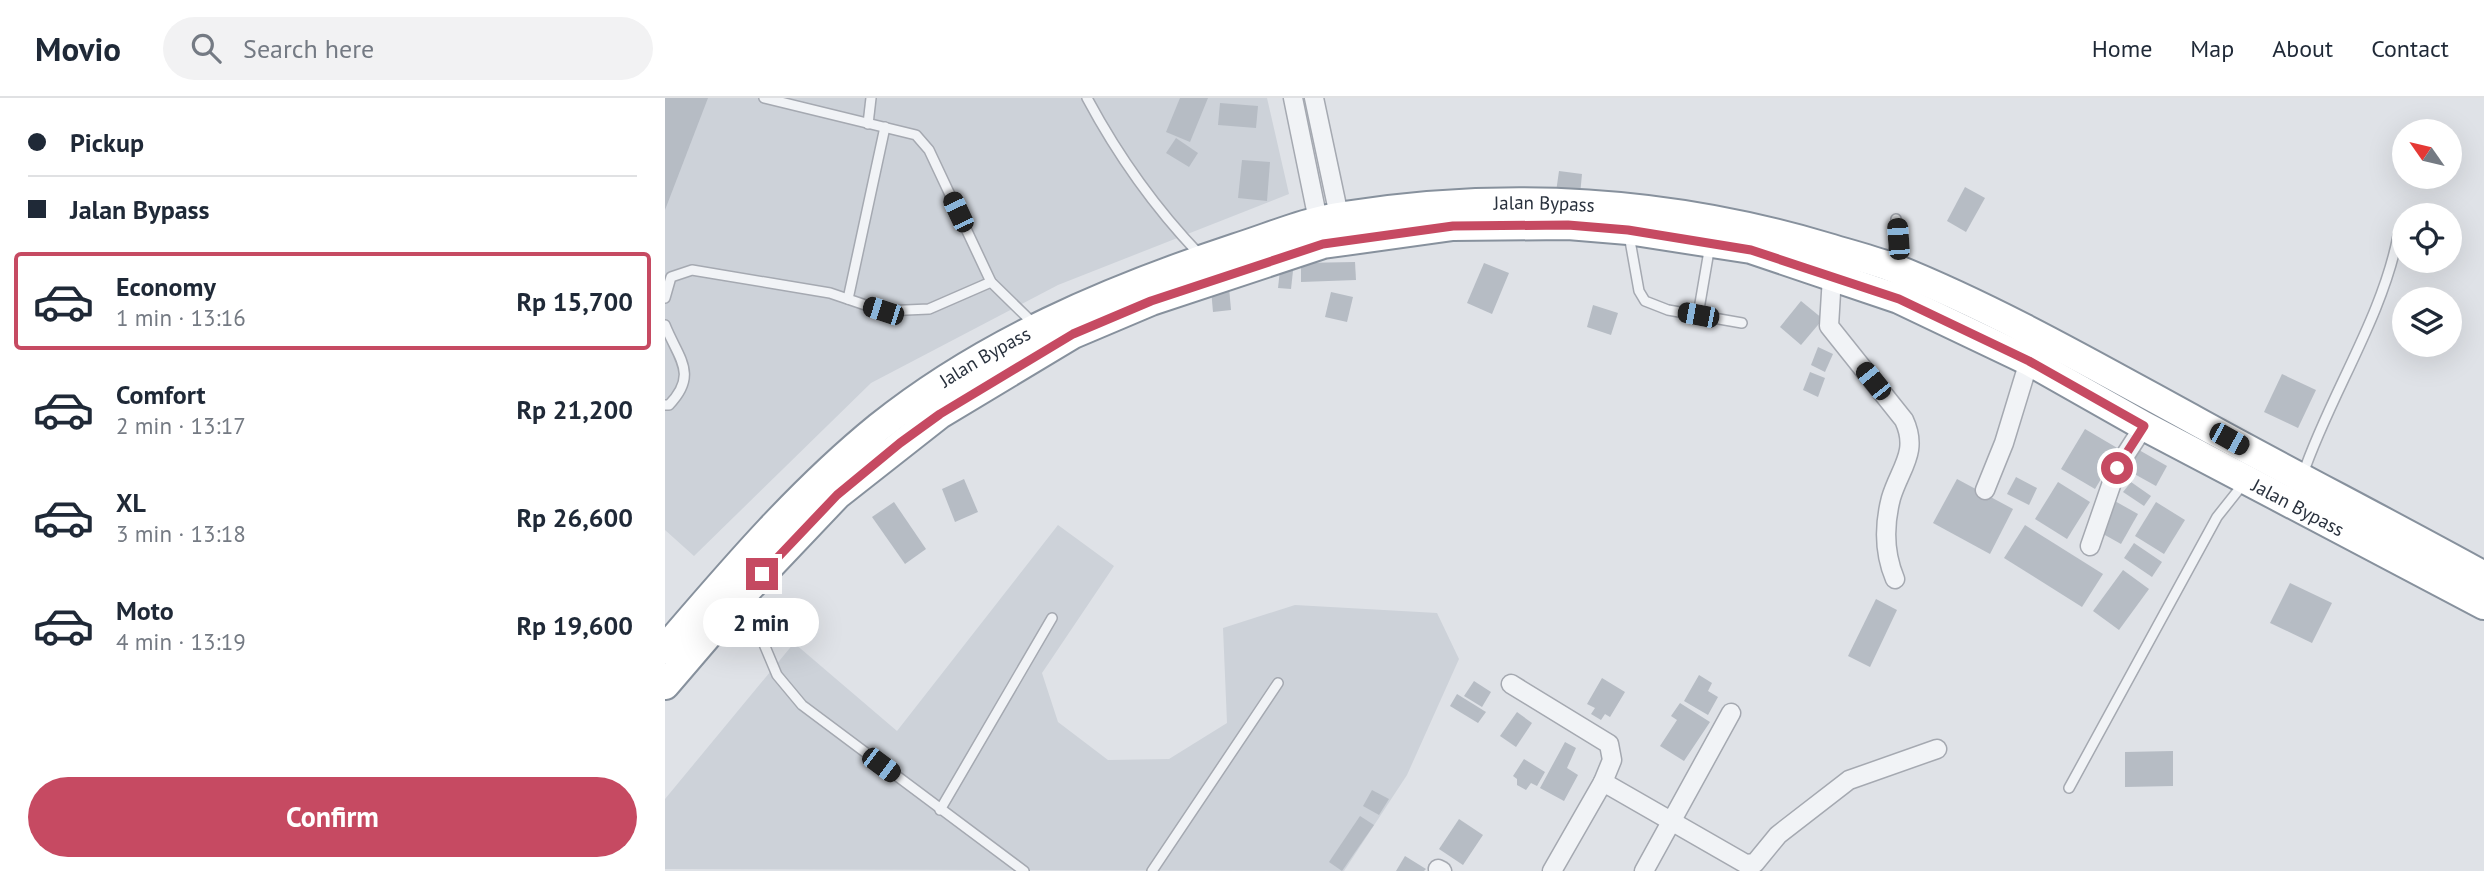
<!DOCTYPE html>
<html lang="en">
<head>
<meta charset="utf-8">
<style>
  body { margin:0; font-family:"PT Sans",sans-serif; background:#f2f2f3; color:#1f2937; height:100vh; display:flex; flex-direction:column; font-size:26px; white-space:nowrap }
  * { box-sizing:border-box; margin:0 }
  p { font-size:23px; color:#747a83 }
  .icon { flex:none; width:38px; height:38px; fill:none; stroke:currentColor; stroke-width:2; stroke-linecap:round; stroke-linejoin:round }
  .map { position:relative; flex:1; overflow:hidden }
  .side { display:flex; flex-direction:column; background:#fff; width:665px }
  .side>* { flex:none }
  .guide { display:grid; align-content:center; height:154px; padding:0 28px; background:#fff }
  .needle { width:46px; rotate:304deg }
  .buttons { position:absolute; left:1727px; top:21px; display:grid; gap:14px }
  .buttons a { display:grid; place-items:center; width:70px; height:70px; border-radius:50%; background:#fff; box-shadow:0 7px 28px #0002; font-size:35px }
  .end { position:absolute; width:32px; height:32px; margin:-16px; border:9px solid #c64a62; background:#fff; box-shadow:0 0 0 4px #fff }
  .from { border-radius:50% }
  .bubble { position:absolute; height:49px; border-radius:24px; background:#fff; box-shadow:0 7px 28px #0002; font-size:23px; font-weight:700; line-height:49px; text-align:center }
  .car { position:absolute; width:21px; height:42px; margin:-21px -10px; border-radius:9px; box-shadow:0 0 5px 2px #0007; background:linear-gradient(#222 24%,#8ab4d8 0 40%,#222 0 76%,#8ab4d8 0 86%,#222 0) }
  .guide b { display:flex; align-items:center; gap:24px; height:66px; font-size:26px }
  .guide b+b { border-top:2px solid #e0e1e3 }
  .guide i { width:18px; height:18px; background:#1f2937 }
  ul { padding:0; list-style:none }
  li { display:flex; align-items:center; gap:21px; height:98px; margin:0 14px 10px; padding:0 14px; border:4px solid transparent; border-radius:7px }
  li div { flex:1 }
  li b { display:block; font-size:26px }
  li em { font-style:normal; font-weight:700 }
  li.on { border-color:#c64a62 }
  li>.icon { width:63px; height:63px; stroke-width:1.5 }
  .action { display:flex; gap:14px; margin-top:auto; padding:14px 28px }
  .action a { flex:1; height:80px; border-radius:42px; background:#c64a62; color:#fff; font-size:28px; font-weight:700; line-height:80px; text-align:center }
  header { display:flex; align-items:center; gap:42px; box-sizing:border-box; height:98px; padding:0 35px; background:#fff; border-bottom:2px solid #e0e1e3 }
  header strong { font-size:33px }
  nav { display:flex; gap:38px; margin-inline-start:auto; font-size:24px }
  .search { width:490px; height:63px; background:#f2f2f3; display:flex; align-items:center; gap:18px; box-sizing:border-box; padding:0 24px; border-radius:38px; color:#747a83; font-size:26px }
  main { display:flex; flex:1; min-height:0 }
  .map>svg:first-child { display:block }
</style>
</head>
<body>
<header>
<strong>Movio</strong>
<div class="search"><svg class="icon" aria-label="search" viewBox="0 0 24 24"><circle cx="10" cy="10" r="6"/><path d="M15 15l6 6"/></svg>Search here</div>
<nav><a>Home</a><a>Map</a><a>About</a><a>Contact</a></nav>
</header>
<main>
<section class="side">
<div class="guide">
<b><i class="from"></i>Pickup</b>
<b><i></i>Jalan Bypass</b>
</div>
<ul>
<li class="on"><svg class="icon" aria-label="car" viewBox="0 0 24 24"><path d="M5 17H2v-5l4-1 3-4h7l3 4 3 1v5h-3M9 17h6M6 11h13"/><circle cx="7" cy="17" r="2"/><circle cx="17" cy="17" r="2"/></svg><div><b>Economy</b><p>1 min · 13:16</p></div><em>Rp 15,700</em></li>
<li><svg class="icon" aria-label="car" viewBox="0 0 24 24"><path d="M5 17H2v-5l4-1 3-4h7l3 4 3 1v5h-3M9 17h6M6 11h13"/><circle cx="7" cy="17" r="2"/><circle cx="17" cy="17" r="2"/></svg><div><b>Comfort</b><p>2 min · 13:17</p></div><em>Rp 21,200</em></li>
<li><svg class="icon" aria-label="car" viewBox="0 0 24 24"><path d="M5 17H2v-5l4-1 3-4h7l3 4 3 1v5h-3M9 17h6M6 11h13"/><circle cx="7" cy="17" r="2"/><circle cx="17" cy="17" r="2"/></svg><div><b>XL</b><p>3 min · 13:18</p></div><em>Rp 26,600</em></li>
<li><svg class="icon" aria-label="car" viewBox="0 0 24 24"><path d="M5 17H2v-5l4-1 3-4h7l3 4 3 1v5h-3M9 17h6M6 11h13"/><circle cx="7" cy="17" r="2"/><circle cx="17" cy="17" r="2"/></svg><div><b>Moto</b><p>4 min · 13:19</p></div><em>Rp 19,600</em></li>
</ul>
<div class="action"><a>Confirm</a></div>
</section>
<div class="map">
<svg width="1819" height="773" viewBox="0 0 1819 773">
  <rect width="100%" height="100%" fill="#dfe2e7"/>
  <g fill="#cdd2d9">
    <polygon points="0,0 602,0 624,96 393,187 206,285 29,458 0,432"/>
    <polygon points="393,427 449,468 377,575 393,624 443,662 504,661 562,625 558,530 630,507 772,515 794,561 742,677 679,773 0,771 0,701 129,545 232,633"/>
  </g>
  <g fill="#b6bcc4">
    <polygon points="0,0 43,0 0,112"/>
    <polygon points="515,0 543,0 525,44 501,34"/>
    <polygon points="555,5 593,8 591,30 553,27"/>
    <polygon points="511,40 533,55 524,69 501,55"/>
    <polygon points="577,62 605,64 602,103 573,100"/>
    <polygon points="894,73 917,76 915,97 891,94"/>
    <polygon points="1300,89 1320,100 1301,134 1282,123"/>
    <polygon points="690,164 691,182 636,184 636,165"/>
    <polygon points="819,165 844,175 827,216 802,205"/>
    <polygon points="615,172 628,173 626,191 613,190"/>
    <polygon points="564,189 566,212 548,214 546,191"/>
    <polygon points="666,194 688,199 682,224 660,219"/>
    <polygon points="1136,203 1158,221 1136,247 1115,229"/>
    <polygon points="928,207 953,215 946,237 922,229"/>
    <polygon points="1153,249 1168,256 1160,274 1146,267"/>
    <polygon points="1145,274 1160,280 1153,299 1138,292"/>
    <polygon points="1617,276 1651,292 1633,330 1599,314"/>
    <polygon points="1420,331 1454,351 1430,391 1396,371"/>
    <polygon points="1467,348 1502,368 1491,388 1455,368"/>
    <polygon points="1351,379 1372,390 1364,407 1342,396"/>
    <polygon points="299,381 313,414 290,424 277,391"/>
    <polygon points="1292,381 1348,411 1325,456 1268,425"/>
    <polygon points="1393,384 1425,404 1402,441 1370,421"/>
    <polygon points="1466,384 1486,398 1479,408 1458,394"/>
    <polygon points="1448,402 1473,416 1456,446 1431,432"/>
    <polygon points="229,404 261,451 240,466 207,419"/>
    <polygon points="1491,404 1520,422 1499,456 1470,438"/>
    <polygon points="1360,427 1438,476 1417,509 1339,460"/>
    <polygon points="1469,445 1497,464 1487,479 1459,460"/>
    <polygon points="1458,472 1484,491 1454,532 1428,513"/>
    <polygon points="1625,485 1667,505 1647,545 1605,525"/>
    <polygon points="1211,501 1232,512 1205,569 1183,558"/>
    <polygon points="1034,577 1047,585 1043,593 1053,599 1043,617 1019,603"/>
    <polygon points="937,580 960,594 945,619 940,616 936,622 926,616 930,610 922,606"/>
    <polygon points="809,583 826,594 817,609 799,598"/>
    <polygon points="792,596 821,614 813,625 785,608"/>
    <polygon points="1015,605 1045,624 1019,663 995,648 1012,622 1006,618"/>
    <polygon points="852,614 867,625 851,649 835,638"/>
    <polygon points="900,644 911,650 902,670 913,677 899,703 875,690"/>
    <polygon points="1508,653 1508,688 1460,689 1460,654"/>
    <polygon points="859,661 880,674 872,688 866,685 861,692 852,687 852,681 848,678"/>
    <polygon points="707,692 724,701 714,717 698,708"/>
    <polygon points="695,718 709,727 677,773 664,764"/>
    <polygon points="794,721 818,737 798,767 774,751"/>
    <polygon points="740,758 761,771 759,773 731,773"/>
  </g>
  <g fill="none" stroke-linecap="round" stroke-linejoin="round">
    <g stroke="#a5a9b1" stroke-width="12">
      <g id="service">
        <polyline points="99,0 251,37 264,52 326,184 370,227"/>
        <path d="M422,0C453,58 489,109 535,157"/>
        <polyline points="203,26 206,0"/>
        <polyline points="964,137 974,193 980,203 1003,212 1077,225"/>
        <polyline points="1225,163 1233,141 1231,121"/>
        <polyline points="0,200 6,179 27,172 165,195 218,213 264,211 326,184"/>
        <polyline points="183,201 220,29"/>
        <polyline points="1033,217 1045,147"/>
        <path d="M0,227C13,260 34,276 4,307H0"/>
        <path d="M1638,376C1665,297 1717,220 1733,138"/>
        <polyline points="80,501 112,577 137,607 359,773"/>
        <polyline points="1404,690 1552,419 1579,385"/>
        <polyline points="275,712 387,520"/>
        <polyline points="487,773 613,585"/>
      </g>
    </g>
    <g stroke="#a5a9b1" stroke-width="21">
      <g id="minor">
        <polyline points="628,0 655,132"/>
        <polyline points="649,0 676,127"/>
        <path d="M1167,178L1164,228L1239,322C1254,354 1235,370 1226,400C1219,427 1219,455 1230,481"/>
        <polyline points="1320,392 1339,345 1364,263"/>
        <polyline points="1425,448 1452,370 1479,328"/>
        <polyline points="846,586 944,646 947,662 938,684"/>
        <polyline points="773,771 777,773"/>
        <polyline points="887,773 938,684 1081,766 1090,765 1113,737 1184,682 1272,651"/>
        <polyline points="979,773 1066,615"/>
      </g>
    </g>
    <g stroke="#87919d" stroke-width="32">
      <g id="trunk">
        <path id="s1" d="M0,551C67,473 134,394 214,329C319,245 444,192 571,150C606,139 642,123 679,118C840,93 1001,102 1157,148C1180,155 1204,161 1226,169C1331,211 1430,268 1529,322C1625,375 1723,425 1819,478"/>
        <path id="s2" d="M0,587L78,496L172,397L275,316L408,236L486,203L658,146L788,128L903,127L963,132L1086,151L1234,201L1364,263L1479,328L1819,507"/>
      </g>
    </g>
    <use href="#service" stroke="#f1f3f6" stroke-width="9"/>
    <use href="#minor" stroke="#f1f3f6" stroke-width="18"/>
    <use href="#trunk" stroke="#fff" stroke-width="28"/>
  </g>
  <g fill="none" stroke-linecap="round" stroke-linejoin="round">
    <polyline stroke="#c64a62" stroke-width="9" points="97,476 172,397 235,345 275,316 408,236 486,203 658,146 788,128 903,127 963,132 1086,152 1234,201 1364,263 1479,328 1452,370"/>
  </g>
  <g text-anchor="middle" stroke-width="6" stroke-linejoin="round" paint-order="stroke">
    <g font-size="19" fill="#29313d" stroke="#eef1f5">
      <text dy="7" stroke="none"><textPath href="#s1" startOffset="1024">Jalan Bypass</textPath></text>
      <text dy="7" stroke="none"><textPath href="#s1" startOffset="436">Jalan Bypass</textPath></text>
      <text dy="7" stroke="none"><textPath href="#s2" startOffset="1846">Jalan Bypass</textPath></text>
    </g>
  </g>
</svg>
<div class="buttons">
<a><svg class="needle" viewBox="-14 -14 28 28"><path d="M0-13l5 13h-10z" fill="#e53935"/><path d="M0 13l5-13h-10z" fill="#747a83"/></svg></a>
<a><svg class="icon" aria-label="locate" viewBox="0 0 24 24"><circle cx="12" cy="12" r="6"/><path d="M12 2v4M12 18v4M2 12h4M18 12h4"/></svg></a>
<a><svg class="icon" aria-label="layers" viewBox="0 0 24 24"><path d="M12 4l9 5-9 5-9-5zM3 14l9 5 9-5"/></svg></a>
</div>
<i class="end from" style="left:1452px;top:370px"></i>
<i class="end" style="left:97px;top:476px"></i>
<div class="bubble" style="left:38px;top:500px;width:116px">2 min</div>
<i class="car" style="left:293px;top:114px;rotate:335deg"></i>
<i class="car" style="left:1233px;top:141px;rotate:356deg"></i>
<i class="car" style="left:218px;top:213px;rotate:288deg"></i>
<i class="car" style="left:1033px;top:217px;rotate:281deg"></i>
<i class="car" style="left:1208px;top:283px;rotate:321deg"></i>
<i class="car" style="left:1564px;top:341px;rotate:119deg"></i>
<i class="car" style="left:216px;top:667px;rotate:127deg"></i>
</div>
</main>
</body>
</html>
